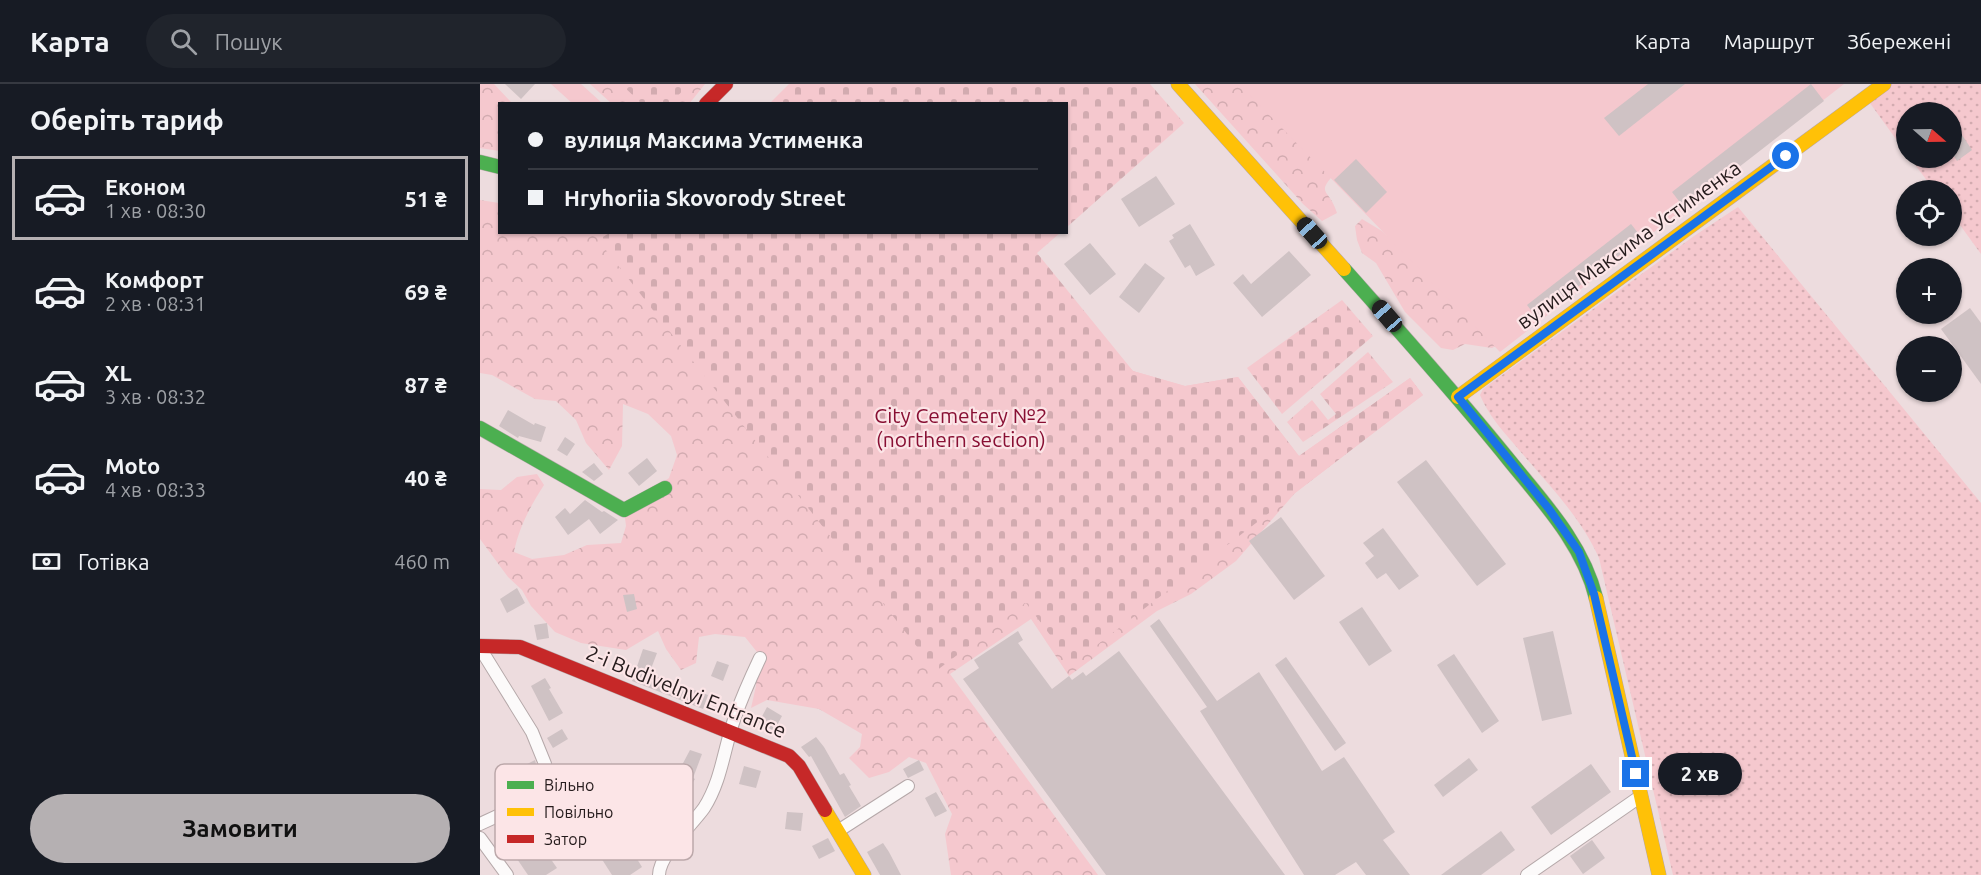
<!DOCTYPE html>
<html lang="uk">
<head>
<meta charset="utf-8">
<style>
  body { margin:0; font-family:Ubuntu,sans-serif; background:#20242c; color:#f1f3f6; height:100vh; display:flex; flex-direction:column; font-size:22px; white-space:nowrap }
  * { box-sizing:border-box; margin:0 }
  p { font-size:20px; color:#9ea1a6 }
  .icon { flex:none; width:33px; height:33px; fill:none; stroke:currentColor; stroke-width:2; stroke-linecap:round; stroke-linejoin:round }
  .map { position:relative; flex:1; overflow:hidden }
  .panel { display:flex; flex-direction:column; background:#171b24; width:480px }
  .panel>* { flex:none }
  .guide { position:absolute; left:18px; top:18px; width:570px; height:132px; border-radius:0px; box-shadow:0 2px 4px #0004; display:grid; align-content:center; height:132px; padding:0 30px; background:#171b24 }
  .needle { width:39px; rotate:110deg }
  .controls { position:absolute; left:1416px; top:18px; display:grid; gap:12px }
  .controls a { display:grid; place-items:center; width:66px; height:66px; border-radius:50%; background:#171b24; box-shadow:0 2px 4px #0004; font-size:30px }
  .end { position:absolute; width:27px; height:27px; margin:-14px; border:8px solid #1a73e8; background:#fff; box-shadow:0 0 0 3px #fff }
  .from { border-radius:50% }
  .bubble { position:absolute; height:42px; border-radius:21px; background:#171b24; box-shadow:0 2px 4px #0004; font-size:20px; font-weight:600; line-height:42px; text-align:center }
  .car { position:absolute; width:18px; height:36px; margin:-18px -9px; border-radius:8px; box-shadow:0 0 4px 2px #0007; background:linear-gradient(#222 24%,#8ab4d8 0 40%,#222 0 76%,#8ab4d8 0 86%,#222 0) }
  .guide b { display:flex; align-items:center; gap:21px; height:57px; font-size:22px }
  .guide b+b { border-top:2px solid #363941 }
  .guide i { width:15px; height:15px; background:#f1f3f6 }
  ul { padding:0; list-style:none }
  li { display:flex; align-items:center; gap:18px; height:84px; margin:0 12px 9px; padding:0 18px; border:3px solid transparent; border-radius:0px }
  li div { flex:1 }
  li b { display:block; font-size:22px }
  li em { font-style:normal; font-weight:600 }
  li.current { border-color:#b5b0b2 }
  li>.icon { width:54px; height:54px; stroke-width:1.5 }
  h2 { padding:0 30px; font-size:27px; line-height:72px }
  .pay { display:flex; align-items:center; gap:15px; height:66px; padding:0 30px; font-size:22px }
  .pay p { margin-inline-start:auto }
  .button { display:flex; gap:12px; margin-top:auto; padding:12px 30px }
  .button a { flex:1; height:69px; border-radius:36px; background:#b5b0b2; color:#111; font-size:24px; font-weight:600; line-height:69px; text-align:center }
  header { display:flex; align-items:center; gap:36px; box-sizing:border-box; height:84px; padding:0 30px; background:#171b24; border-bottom:2px solid #363941 }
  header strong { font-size:28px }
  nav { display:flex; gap:33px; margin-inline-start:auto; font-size:21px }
  .search { width:420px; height:54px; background:#20242c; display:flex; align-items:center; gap:15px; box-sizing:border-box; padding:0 21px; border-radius:33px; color:#9ea1a6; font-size:22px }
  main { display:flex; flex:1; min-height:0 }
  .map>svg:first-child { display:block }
</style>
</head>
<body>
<header>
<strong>Карта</strong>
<div class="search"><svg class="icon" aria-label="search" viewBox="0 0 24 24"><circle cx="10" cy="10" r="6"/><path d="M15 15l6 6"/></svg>Пошук</div>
<nav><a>Карта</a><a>Маршрут</a><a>Збережені</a></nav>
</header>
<main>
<section class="panel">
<h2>Оберіть тариф</h2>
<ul>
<li class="current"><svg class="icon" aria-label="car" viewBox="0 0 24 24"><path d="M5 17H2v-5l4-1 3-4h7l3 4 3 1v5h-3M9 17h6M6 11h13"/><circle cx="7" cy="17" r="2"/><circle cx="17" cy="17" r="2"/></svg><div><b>Економ</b><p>1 хв · 08:30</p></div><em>51 ₴</em></li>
<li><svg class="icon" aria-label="car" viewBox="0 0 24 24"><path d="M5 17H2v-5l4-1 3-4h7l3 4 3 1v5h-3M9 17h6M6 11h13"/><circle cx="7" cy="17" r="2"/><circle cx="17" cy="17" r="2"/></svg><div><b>Комфорт</b><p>2 хв · 08:31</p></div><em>69 ₴</em></li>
<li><svg class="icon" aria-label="car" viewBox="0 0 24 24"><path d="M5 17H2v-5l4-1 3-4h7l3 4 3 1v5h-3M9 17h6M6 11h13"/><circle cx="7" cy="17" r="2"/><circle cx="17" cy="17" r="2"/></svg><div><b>XL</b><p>3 хв · 08:32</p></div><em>87 ₴</em></li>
<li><svg class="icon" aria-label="car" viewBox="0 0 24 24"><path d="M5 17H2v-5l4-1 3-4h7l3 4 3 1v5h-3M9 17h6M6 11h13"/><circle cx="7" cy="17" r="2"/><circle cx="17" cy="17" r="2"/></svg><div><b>Moto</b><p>4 хв · 08:33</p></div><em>40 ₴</em></li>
</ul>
<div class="pay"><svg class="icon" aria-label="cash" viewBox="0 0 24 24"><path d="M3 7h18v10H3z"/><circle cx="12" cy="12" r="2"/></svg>Готівка<p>460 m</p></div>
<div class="button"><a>Замовити</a></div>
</section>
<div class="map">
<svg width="1501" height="791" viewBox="0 0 1501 791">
  <defs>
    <pattern id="grass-dots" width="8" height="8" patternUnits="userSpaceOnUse" patternTransform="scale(1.5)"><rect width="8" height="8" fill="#f5c8ce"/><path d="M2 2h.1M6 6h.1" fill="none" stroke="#d2abb0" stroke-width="1.8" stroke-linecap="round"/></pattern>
    <pattern id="forest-crowns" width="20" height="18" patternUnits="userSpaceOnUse" patternTransform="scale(1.5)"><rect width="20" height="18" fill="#f5c8ce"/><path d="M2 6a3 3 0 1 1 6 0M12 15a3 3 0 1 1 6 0" fill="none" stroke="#d2abb0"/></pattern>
    <pattern id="cemetery-stones" width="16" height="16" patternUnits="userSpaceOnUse" patternTransform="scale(1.5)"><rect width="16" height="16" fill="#f5c8ce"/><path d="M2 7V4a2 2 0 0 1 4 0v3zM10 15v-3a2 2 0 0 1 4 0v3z" fill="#d2abb0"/></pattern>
  </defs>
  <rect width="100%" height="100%" fill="#eddcde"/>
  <g fill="url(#grass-dots)">
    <polygon points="1408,0 1501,0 1501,170 1472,130 1472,106 1454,106 1430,74 1472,74 1472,28 1426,28 1426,69 1387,15"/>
    <path d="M1258,123L1501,419V791H1193L1119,474C1100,431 1064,396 1034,360C1021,345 1008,330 1000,311L1003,305L1214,152Z"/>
  </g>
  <g fill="url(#forest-crowns)">
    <polygon points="0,0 14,0 31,18 38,19 20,20 19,67 0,64"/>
    <polygon points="110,0 225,0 209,20 131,19"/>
    <path d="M715,0H763L860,84C833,112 849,102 857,129L842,137L823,120Z"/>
    <path d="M0,116L19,119L20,148L546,149L544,166L653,287L705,302L758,293L819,372L930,294L943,311L815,409L756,477L711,510L677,527L589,592L551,535L470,590L618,791H471L465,750L472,730L446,679L429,673L409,688L389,694L369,674L380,663L382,650L339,625L287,616L271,624L276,602L277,568L265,553L235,550L219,553L216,579L201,586L186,565L178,547L146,566L101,559L75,548L51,522L42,506L28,493L0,455V405L21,406L37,393L57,390L64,401C50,423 39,443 34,468L52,475L84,471L107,461L141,459L146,442L144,426L189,394L197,371L191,352L168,330L143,320L142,362L129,386L106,359L96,336L76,317L55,315L12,291L0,289Z"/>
    <polygon points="882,135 902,147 1025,257 1012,264 985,260 973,266 961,264 925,228 896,179 882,169 877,156 875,142"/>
  </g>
  <g fill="url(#cemetery-stones)">
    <polygon points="141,0 209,0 190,20 161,19"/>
    <polygon points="309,0 670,0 704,39 587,143 586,20 290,19"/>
    <polygon points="131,148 580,149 557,169 653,287 705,302 758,293 819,372 930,294 943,311 592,580 546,519 456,587 118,156"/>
    <polygon points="862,216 893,252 802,330 767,284"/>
    <polygon points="888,268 913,298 823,358 807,338 832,316 848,336 856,330 840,310"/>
  </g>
  <g fill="#f5c8ce">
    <polygon points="71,0 101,0 122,19 92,19"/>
    <polygon points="759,0 1364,0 1020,268"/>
  </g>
  <g fill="#cfc2c4">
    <polygon points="25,0 55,0 41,15"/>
    <polygon points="1168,0 1205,0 1139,52 1124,34"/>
    <polygon points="1331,0 1344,17 1205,125 1192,108"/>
    <polygon points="1472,36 1492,66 1477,77 1472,69"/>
    <polygon points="876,75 907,108 886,129 854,96"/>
    <polygon points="676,92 695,120 659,143 641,115"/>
    <polygon points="710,140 735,181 716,192 710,181 705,184 689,157 694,154 692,151"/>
    <polygon points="1151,140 1162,154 1057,234 1047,221"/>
    <polygon points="610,159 636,190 610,211 584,180"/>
    <polygon points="809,167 831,191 782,233 753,199 763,190 771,200"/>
    <polygon points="665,179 685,194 659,229 639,213"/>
    <polygon points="1490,224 1501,239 1501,300 1461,245"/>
    <polygon points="28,326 54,341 55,339 66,343 61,358 39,352 38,354 19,342"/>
    <polygon points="85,353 95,360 87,372 77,366"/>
    <polygon points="167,374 177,387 159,402 148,389"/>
    <polygon points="946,376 1026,480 997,502 917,398"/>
    <polygon points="114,379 123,390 114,397 102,388"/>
    <polygon points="105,416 122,428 124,427 138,436 120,450 109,435 88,451 75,433 85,424 90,430"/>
    <polygon points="801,433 845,492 814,516 769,457"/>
    <polygon points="903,444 939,492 919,506 906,489 897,495 885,479 894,472 883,459"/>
    <polygon points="37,504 45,519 27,529 20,515"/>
    <polygon points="154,510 157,525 147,528 143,511"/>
    <polygon points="882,523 912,567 889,582 859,538"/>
    <polygon points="679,535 737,617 779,588 842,687 864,673 915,748 903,756 930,791 886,791 876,778 855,791 824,791 720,627 727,623 670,542"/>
    <polygon points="67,539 69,554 57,556 54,541"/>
    <polygon points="538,547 543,556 538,559 572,605 589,592 592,596 603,588 606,592 639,567 805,791 626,791 483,595 499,584 494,576"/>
    <polygon points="1073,547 1092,630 1062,637 1043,554"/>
    <polygon points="163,565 177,569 169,590 228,611 223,625 152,597"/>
    <polygon points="974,570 1019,637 1002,649 957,581"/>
    <polygon points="806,573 866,659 855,667 795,581"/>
    <polygon points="237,577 249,581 243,597 231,592"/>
    <polygon points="65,594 71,604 69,605 83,629 69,637 51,602"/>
    <polygon points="287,623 302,632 294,647 279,638"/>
    <polygon points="82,645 88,655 73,664 67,654"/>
    <polygon points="336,653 344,663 360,691 364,689 371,701 369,702 381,722 365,733 331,672 329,673 321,663"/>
    <polygon points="210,666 222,670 213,694 215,695 207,707 203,705 187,727 177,720 193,698"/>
    <polygon points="989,674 998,686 963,713 954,701"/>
    <polygon points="55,676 60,696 58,698 60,702 58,704 26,719 21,709 24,708 18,695"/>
    <polygon points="439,676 444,686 428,694 423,685"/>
    <polygon points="1111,680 1131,708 1071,751 1051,723"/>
    <polygon points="264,682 281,687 276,704 259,700"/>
    <polygon points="110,700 162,783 150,791 132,791 84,716"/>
    <polygon points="456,708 467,727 455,733 445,714"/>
    <polygon points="307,728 323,729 321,747 305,745"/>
    <polygon points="45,738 77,784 66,791 48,791 22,753"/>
    <polygon points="1021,747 1035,766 1001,791 961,791"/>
    <polygon points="348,754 355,767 339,775 332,762"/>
    <polygon points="1112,756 1125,774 1103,790 1090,772"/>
    <polygon points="403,759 409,768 421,791 400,791 387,768"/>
  </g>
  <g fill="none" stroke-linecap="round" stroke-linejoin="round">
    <g stroke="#b5a8a9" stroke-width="14">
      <g id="street">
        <polyline points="0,564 52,648 65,680 69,698 68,704 63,711 0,740"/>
        <polyline points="358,747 428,702"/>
        <polyline points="0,754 27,791"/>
        <path d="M179,791C179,771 212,741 224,724C242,696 244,663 255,633C262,613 271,593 280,574"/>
        <polyline points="1047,791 1161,712"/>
      </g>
    </g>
    <g stroke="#b5a8a9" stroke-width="15">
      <g id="fast">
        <polyline points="0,78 20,83"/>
        <path d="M864,185C920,248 976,310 1029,376C1063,418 1103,460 1116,514"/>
        <polyline points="0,344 144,426 185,404"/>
      </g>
    </g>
    <g stroke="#b5a8a9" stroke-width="15">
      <g id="slow">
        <polyline points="698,0 864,185"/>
        <polyline points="978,313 1404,0"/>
        <polyline points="1116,514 1179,791"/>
        <polyline points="345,726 384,791"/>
      </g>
    </g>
    <g stroke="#b5a8a9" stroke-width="15">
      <g id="jam">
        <polyline points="226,20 246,0"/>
        <polyline points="0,562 40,563 309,672 319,682 345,726"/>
      </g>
    </g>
    <use href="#street" stroke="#fcfafa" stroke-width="12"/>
    <use href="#fast" stroke="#4caf50" stroke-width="14"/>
    <use href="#slow" stroke="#ffc107" stroke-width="14"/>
    <use href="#jam" stroke="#c62828" stroke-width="14"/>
  </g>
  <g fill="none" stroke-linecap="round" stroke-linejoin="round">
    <polyline stroke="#1a73e8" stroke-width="8" points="1156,690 1114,510 1099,468 1069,425 978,313 1306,72"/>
  </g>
  <g text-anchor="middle" stroke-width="4.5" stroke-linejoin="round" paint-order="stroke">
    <g font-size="21" fill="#251b1c" stroke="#fce5e7">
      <text transform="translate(1149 161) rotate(-36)" y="7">вулиця Максима Устименка</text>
      <text transform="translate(206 608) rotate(22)" y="7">2-i Budivelnyi Entrance</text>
    </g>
    <g font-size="21" fill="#880f33" stroke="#fce5e7">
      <text x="481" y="339">City Cemetery №2<tspan x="481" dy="24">(northern section)</tspan></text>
    </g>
  </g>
  <rect x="15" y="680" width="198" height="96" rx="9" fill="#fce5e7" stroke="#bca8aa" stroke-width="1.5"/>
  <rect x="27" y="697" width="27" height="8" fill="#4caf50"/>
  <rect x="27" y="724" width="27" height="8" fill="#ffc107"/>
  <rect x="27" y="751" width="27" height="8" fill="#c62828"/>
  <g font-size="16" fill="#251b1c">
    <text x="64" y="707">Вільно</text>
    <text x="64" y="734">Повільно</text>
    <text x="64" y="761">Затор</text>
  </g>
</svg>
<div class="controls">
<a><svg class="needle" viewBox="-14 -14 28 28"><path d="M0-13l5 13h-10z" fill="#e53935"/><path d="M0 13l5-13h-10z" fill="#9ea1a6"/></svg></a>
<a><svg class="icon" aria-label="locate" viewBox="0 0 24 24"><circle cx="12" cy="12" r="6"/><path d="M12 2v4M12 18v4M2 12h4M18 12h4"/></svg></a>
<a>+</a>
<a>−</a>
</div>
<i class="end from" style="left:1306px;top:72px"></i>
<i class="end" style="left:1156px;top:690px"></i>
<div class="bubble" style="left:1178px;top:669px;width:84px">2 хв</div>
<i class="car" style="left:832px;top:149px;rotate:318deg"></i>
<i class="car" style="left:907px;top:232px;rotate:319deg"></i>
<div class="guide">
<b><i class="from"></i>вулиця Максима Устименка</b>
<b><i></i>Hryhoriia Skovorody Street</b>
</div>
</div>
</main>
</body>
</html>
